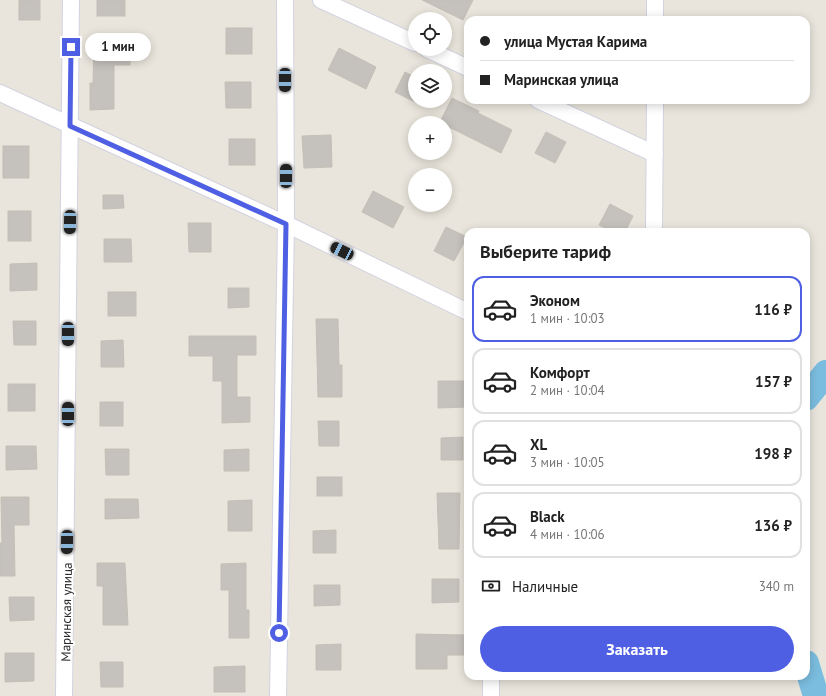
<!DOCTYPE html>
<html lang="ru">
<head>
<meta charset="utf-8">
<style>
  body { margin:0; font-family:"PT Sans",sans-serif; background:#f6f6f6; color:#222; height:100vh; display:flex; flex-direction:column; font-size:15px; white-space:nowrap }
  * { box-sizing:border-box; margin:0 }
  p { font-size:13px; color:#767676 }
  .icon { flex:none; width:22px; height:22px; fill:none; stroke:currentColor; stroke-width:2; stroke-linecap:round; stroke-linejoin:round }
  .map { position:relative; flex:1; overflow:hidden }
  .side { position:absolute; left:464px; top:228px; width:346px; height:452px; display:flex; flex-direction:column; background:#fff; border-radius:12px; box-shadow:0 2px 10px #0003 }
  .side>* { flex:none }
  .banner { position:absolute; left:464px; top:16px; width:346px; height:88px; border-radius:12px; box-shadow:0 2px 10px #0003; display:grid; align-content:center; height:88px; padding:0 16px; background:#fff }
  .tools { position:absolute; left:408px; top:12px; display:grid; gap:8px }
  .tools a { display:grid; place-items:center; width:44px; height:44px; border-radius:50%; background:#fff; box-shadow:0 2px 10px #0003; font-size:20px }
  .end { position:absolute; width:18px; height:18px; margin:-9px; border:5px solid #4f5fe3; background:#fff; box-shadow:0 0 0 2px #fff }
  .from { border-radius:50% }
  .bubble { position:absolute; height:28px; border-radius:14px; background:#fff; box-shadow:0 2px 10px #0003; font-size:13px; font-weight:800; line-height:28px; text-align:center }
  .car { position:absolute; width:12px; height:24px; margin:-12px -6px; border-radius:5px; box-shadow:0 0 3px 1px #0007; background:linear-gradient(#222 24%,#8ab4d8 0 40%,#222 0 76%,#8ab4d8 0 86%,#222 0) }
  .banner b { display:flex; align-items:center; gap:14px; height:38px; font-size:15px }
  .banner b+b { border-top:1px solid #e0e0e0 }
  .banner i { width:10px; height:10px; background:#222 }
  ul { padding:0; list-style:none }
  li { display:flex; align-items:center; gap:12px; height:66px; margin:0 8px 6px; padding:0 8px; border:2px solid #e0e0e0; border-radius:12px }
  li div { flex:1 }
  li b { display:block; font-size:15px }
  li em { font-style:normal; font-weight:800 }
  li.selected { border-color:#4f5fe3 }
  li>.icon { width:36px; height:36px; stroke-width:1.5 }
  h2 { padding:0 16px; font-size:18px; line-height:48px }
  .pay { display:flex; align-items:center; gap:10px; height:44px; padding:0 16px; font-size:15px }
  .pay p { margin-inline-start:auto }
  .cta { display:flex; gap:8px; margin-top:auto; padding:8px 16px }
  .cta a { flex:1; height:46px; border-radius:24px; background:#4f5fe3; color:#fff; font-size:16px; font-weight:800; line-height:46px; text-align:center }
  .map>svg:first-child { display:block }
</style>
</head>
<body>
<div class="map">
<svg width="826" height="696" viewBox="0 0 826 696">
  <rect width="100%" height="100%" fill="#e9e5dc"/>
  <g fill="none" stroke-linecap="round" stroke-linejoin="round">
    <g stroke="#7bbddf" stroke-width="26">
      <polyline points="806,398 826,373"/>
      <polyline points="806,663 816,696"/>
    </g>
  </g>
  <g fill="#c5c1bc" stroke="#c4c0b6">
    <rect x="19" y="0" width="21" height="20"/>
    <rect x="97" y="0" width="28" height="16"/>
    <polygon points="422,0 473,0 463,20"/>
    <rect x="226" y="28" width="26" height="26"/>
    <polygon points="94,38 131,39 130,65 114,65 114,109 90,110 90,83 93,83"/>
    <polygon points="339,48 376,67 366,89 328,70"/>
    <polygon points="405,72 415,77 415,102 395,92"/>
    <polygon points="225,82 251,82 251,108 226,108"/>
    <polygon points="452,98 479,111 478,113 512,130 501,153 445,125 445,123 440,122"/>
    <polygon points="546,132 566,142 555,163 535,153"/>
    <polygon points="331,135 332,167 304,168 302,136"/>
    <rect x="229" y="139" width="26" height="26"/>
    <rect x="3" y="146" width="26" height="32"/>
    <polygon points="373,191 404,207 393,228 362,212"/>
    <polygon points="103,195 123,195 124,208 103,209"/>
    <polygon points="610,204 633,216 625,232 613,232 599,225"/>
    <rect x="8" y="211" width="23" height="30"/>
    <polygon points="188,223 211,223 211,252 189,252"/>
    <polygon points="446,227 467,237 454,261 434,251"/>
    <polygon points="104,239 131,239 132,262 104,262"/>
    <polygon points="37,263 37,290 10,291 10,264"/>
    <polygon points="228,288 249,288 249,307 228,308"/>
    <rect x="108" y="292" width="28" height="24"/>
    <polygon points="316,319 338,319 339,365 342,365 342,397 318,397"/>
    <polygon points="13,321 36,321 36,345 14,345"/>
    <polygon points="189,336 256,336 256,355 237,355 237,397 250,397 250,422 222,423 222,381 213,381 213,356 189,356"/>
    <polygon points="123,340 124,367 101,367 101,341"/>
    <polygon points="438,381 468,381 468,407 438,408"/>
    <rect x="8" y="384" width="27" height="27"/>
    <rect x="100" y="402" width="23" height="24"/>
    <polygon points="318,421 339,421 339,446 319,446"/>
    <polygon points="463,437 463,460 441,460 441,438"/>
    <polygon points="6,446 36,446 37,469 6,470"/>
    <polygon points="105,449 129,449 129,475 106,475"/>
    <polygon points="249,449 249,471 224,471 224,450"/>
    <rect x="317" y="477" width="25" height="19"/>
    <polygon points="437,493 460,493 459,549 439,549"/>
    <polygon points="1,497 29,497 29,525 14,525 15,576 0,576 0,543 2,543"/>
    <polygon points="105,499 138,499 139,518 105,519"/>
    <polygon points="252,500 252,531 228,531 228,501"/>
    <polygon points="336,530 336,553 313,553 313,531"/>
    <polygon points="97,563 125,563 128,625 103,625 103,586 97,586"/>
    <polygon points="246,563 246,610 249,610 249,638 229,638 229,590 221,590 221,564"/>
    <polygon points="432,579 459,579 459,602 432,603"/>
    <polygon points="314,585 340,585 340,605 314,606"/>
    <polygon points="9,597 34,597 34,620 10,621"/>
    <polygon points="416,634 465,635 464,655 447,655 447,669 416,669"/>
    <polygon points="341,644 341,670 316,670 316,645"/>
    <polygon points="5,653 34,653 34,681 5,682"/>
    <polygon points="100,662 123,662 123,687 101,687"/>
    <polygon points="245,666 245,692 214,692 214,667"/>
  </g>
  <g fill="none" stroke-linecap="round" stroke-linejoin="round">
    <g stroke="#d2d3e0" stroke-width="18">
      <g id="minor">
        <polyline points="321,0 415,43"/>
        <polyline points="655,0 655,20"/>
        <polyline points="427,49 468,68"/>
        <polyline points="0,93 286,224 468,312"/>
        <polyline points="538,100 655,154"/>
        <polyline points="654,232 655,100"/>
        <polyline points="64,696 71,0"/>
        <polyline points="278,696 286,224 285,0"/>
        <polyline points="491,696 491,676"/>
      </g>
    </g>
    <use href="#minor" stroke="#fff" stroke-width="16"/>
  </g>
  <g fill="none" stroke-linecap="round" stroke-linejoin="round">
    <polyline stroke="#4f5fe3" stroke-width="5" points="71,47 70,126 286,224 279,633"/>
  </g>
  <g text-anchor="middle" stroke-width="4" stroke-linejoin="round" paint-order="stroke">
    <g font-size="13" fill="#292929" stroke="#fff">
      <text transform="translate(66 612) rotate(-89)" y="5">Маринская улица</text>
    </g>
  </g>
</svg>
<div class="tools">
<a><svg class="icon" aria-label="locate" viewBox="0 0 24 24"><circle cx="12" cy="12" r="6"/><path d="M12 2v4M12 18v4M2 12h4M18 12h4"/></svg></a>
<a><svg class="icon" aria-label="layers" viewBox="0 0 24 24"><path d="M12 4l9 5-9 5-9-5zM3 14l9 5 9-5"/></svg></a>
<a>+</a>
<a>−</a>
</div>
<i class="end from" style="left:279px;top:633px"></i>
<i class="end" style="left:71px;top:47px"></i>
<div class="bubble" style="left:85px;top:33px;width:66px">1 мин</div>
<i class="car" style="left:285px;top:80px;rotate:180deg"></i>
<i class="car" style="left:286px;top:176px;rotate:0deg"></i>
<i class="car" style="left:70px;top:222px;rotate:181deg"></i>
<i class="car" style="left:342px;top:251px;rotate:296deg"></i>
<i class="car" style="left:68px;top:334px;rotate:180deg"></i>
<i class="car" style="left:68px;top:414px;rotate:0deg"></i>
<i class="car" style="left:67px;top:542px;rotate:181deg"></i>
<div class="banner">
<b><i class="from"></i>улица Мустая Карима</b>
<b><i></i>Маринская улица</b>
</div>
<section class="side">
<h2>Выберите тариф</h2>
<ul>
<li class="selected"><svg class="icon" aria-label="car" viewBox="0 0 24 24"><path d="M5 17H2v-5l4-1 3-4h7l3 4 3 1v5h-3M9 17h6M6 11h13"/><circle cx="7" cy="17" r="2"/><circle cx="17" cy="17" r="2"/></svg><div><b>Эконом</b><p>1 мин · 10:03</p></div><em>116 ₽</em></li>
<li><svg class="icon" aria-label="car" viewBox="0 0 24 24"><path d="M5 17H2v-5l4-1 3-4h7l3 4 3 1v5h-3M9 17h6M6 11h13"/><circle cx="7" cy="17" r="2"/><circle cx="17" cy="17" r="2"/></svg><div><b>Комфорт</b><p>2 мин · 10:04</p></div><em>157 ₽</em></li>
<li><svg class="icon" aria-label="car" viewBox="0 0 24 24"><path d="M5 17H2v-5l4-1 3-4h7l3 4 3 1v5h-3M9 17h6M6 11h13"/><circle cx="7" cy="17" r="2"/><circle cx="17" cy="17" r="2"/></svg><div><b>XL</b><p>3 мин · 10:05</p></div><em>198 ₽</em></li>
<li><svg class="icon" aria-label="car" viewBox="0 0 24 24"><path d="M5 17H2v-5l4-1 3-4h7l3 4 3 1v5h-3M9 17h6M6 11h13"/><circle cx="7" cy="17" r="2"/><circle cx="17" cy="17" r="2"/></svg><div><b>Black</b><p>4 мин · 10:06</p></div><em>136 ₽</em></li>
</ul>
<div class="pay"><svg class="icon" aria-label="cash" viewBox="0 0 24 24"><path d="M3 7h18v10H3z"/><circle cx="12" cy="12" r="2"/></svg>Наличные<p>340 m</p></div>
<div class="cta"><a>Заказать</a></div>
</section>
</div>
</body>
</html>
